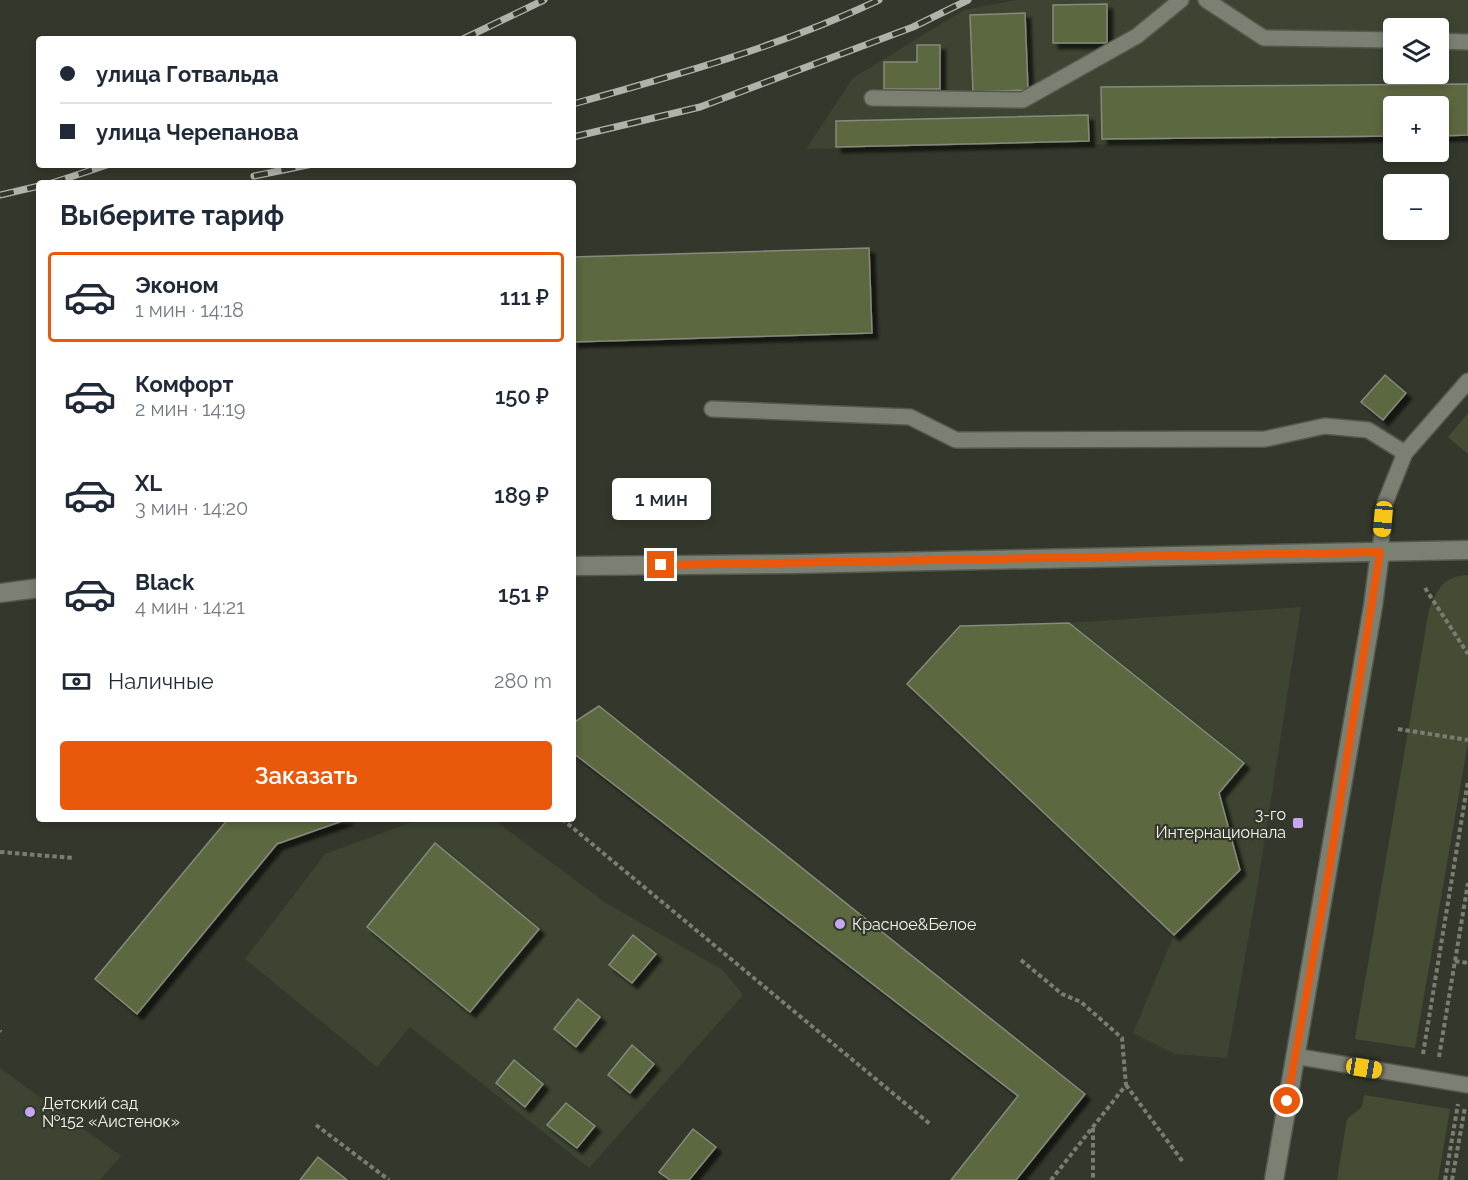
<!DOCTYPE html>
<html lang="ru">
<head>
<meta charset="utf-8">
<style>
  body { margin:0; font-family:Raleway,sans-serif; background:#f2f2f3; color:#1f2937; height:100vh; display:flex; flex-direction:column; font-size:22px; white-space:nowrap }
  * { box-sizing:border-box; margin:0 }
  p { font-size:20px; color:#747a83 }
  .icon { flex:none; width:33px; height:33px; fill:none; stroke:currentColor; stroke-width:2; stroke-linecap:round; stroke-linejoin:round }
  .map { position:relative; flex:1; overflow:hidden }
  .sheet { position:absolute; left:36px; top:180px; width:540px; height:642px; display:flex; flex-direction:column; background:#fff; border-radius:6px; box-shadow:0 3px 9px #0003 }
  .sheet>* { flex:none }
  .top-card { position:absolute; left:36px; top:36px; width:540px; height:132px; border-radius:6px; box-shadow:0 3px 9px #0003; display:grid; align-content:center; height:132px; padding:0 24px; background:#fff }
  .tools { position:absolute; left:1383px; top:18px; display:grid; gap:12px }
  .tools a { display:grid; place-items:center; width:66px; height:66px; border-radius:6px; background:#fff; box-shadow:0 3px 9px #0003; font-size:30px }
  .end { position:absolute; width:27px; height:27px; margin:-14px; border:8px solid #ea580c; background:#fff; box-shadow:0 0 0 3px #fff }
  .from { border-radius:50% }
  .bubble { position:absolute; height:42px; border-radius:6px; background:#fff; box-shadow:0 3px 9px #0003; font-size:20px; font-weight:600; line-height:42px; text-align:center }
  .car { position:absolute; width:18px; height:36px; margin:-18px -9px; border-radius:8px; box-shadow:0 0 4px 2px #0007; background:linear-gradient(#f5c518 24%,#345 0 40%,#f5c518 0 76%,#345 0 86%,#f5c518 0) }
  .top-card b { display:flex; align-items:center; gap:21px; height:57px; font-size:22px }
  .top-card b+b { border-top:2px solid #e0e1e3 }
  .top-card i { width:15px; height:15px; background:#1f2937 }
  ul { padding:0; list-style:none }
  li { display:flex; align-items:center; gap:18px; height:90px; margin:0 12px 9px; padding:0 12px; border:3px solid transparent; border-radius:6px }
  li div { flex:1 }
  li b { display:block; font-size:22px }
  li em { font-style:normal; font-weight:600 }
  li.selected { border-color:#ea580c }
  li>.icon { width:54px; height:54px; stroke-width:1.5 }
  h2 { padding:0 24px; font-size:27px; line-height:72px }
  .pay { display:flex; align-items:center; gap:15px; height:66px; padding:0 24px; font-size:22px }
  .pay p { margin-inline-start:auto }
  .primary-button { display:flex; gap:12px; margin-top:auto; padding:12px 24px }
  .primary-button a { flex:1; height:69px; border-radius:6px; background:#ea580c; color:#fff; font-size:24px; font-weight:600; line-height:69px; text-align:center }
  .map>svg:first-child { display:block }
</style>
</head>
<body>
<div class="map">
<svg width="1468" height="1180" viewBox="0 0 1468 1180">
  <defs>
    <filter id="shadow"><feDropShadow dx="5.5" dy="5.5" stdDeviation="1.5" flood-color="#0009"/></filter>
  </defs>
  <rect width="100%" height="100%" fill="#34382c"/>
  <g fill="#3d4431" fill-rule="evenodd">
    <path d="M1016,0H1468V139H1439L1438,106H1394L1393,140L806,149L853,78L964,10ZM1394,28H1438V74H1394Z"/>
    <polygon points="1301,607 1256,895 1227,1058 1175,1054 1133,1033 1174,935 907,684 960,626 1069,623"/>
    <polygon points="420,819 493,819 606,903 723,970 743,995 589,1168 410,1027 377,1067 245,959 325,854"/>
    <polygon points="0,1068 121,1156 100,1180 0,1180"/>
  </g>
  <g fill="#444d34">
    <polygon points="1468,413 1468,454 1448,437"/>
    <path d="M1468,575V742L1415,1048L1355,1039L1429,610C1437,589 1444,576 1468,575Z"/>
    <polygon points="1364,1095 1450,1109 1438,1180 1337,1180 1347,1119 1362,1107"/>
  </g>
  <g fill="#5b6840" stroke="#858a7c" stroke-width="1.5" filter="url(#shadow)">
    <polygon points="1107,4 1107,43 1053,43 1053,5"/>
    <polygon points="1025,13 1028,90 973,92 970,15"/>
    <polygon points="917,45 940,45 940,89 884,89 884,62 917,62"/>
    <polygon points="1468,84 1468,135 1438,136 1438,106 1394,106 1394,136 1102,139 1101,87"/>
    <polygon points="1088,115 1089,141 836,147 836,121"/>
    <polygon points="869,248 872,333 573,342 573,257"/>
    <polygon points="1385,375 1406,393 1383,420 1361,402"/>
    <polygon points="1069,623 1244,763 1219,793 1240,870 1174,935 907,684 960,626"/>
    <polygon points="599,706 1085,1094 1016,1180 951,1180 1018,1096 573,753 573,723"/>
    <polygon points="228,819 348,819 277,844 137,1014 95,979"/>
    <polygon points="435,843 539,929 470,1012 367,927"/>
    <polygon points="633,935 656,954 632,983 609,965"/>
    <polygon points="578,999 600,1017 576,1047 554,1029"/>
    <polygon points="632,1045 654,1064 630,1093 608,1075"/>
    <polygon points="514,1060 543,1084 525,1107 496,1083"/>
    <polygon points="566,1103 595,1126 577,1148 547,1125"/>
    <polygon points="693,1129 716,1147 689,1180 670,1180 659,1172"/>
    <polygon points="318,1157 347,1180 300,1180"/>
  </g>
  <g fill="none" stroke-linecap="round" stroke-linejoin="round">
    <g stroke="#54584d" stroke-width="18">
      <g id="lane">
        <polyline points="1206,0 1264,38 1394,40"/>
        <polyline points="1438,41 1468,42"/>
        <polyline points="872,98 1023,100 1137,36 1181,0"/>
        <polyline points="712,409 910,417 956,440 1265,439 1325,426 1368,430 1405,453"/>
        <polyline points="1380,552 1385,503 1405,453 1468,381"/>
        <polyline points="1294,1056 1468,1085"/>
      </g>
    </g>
    <g stroke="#54584d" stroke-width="21">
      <g id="secondary">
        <polyline points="573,566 793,564 1468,550"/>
        <polyline points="0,593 39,588"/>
        <polyline points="1274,1180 1373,606 1380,552"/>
      </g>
    </g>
    <g stroke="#797d72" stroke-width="4" stroke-dasharray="4.5 3" stroke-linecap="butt">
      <polyline points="1425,588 1468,654"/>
      <polyline points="1398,729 1468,740"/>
      <polyline points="562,819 930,1124"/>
      <polyline points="0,852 74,858"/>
      <polyline points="1021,960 1062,994 1081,1002 1122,1038 1126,1085 1051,1180"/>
      <polyline points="1455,961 1468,963"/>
      <polyline points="0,1031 1,1032"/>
      <polyline points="1423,1054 1468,781"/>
      <polyline points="1439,1057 1468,883"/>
      <polyline points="1126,1085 1183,1162"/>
      <polyline points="316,1125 389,1180"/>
      <polyline points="1093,1128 1093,1180"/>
      <polyline points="1445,1180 1458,1104"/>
      <polyline points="1452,1180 1465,1107"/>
    </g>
    <use href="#lane" stroke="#7b8072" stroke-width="15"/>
    <use href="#secondary" stroke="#7b8072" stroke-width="18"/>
    <g stroke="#afb3a9" stroke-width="7">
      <g id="rail">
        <polyline points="463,39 544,0"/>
        <path d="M573,104C677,75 781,46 879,0"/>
        <polyline points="573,137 700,107 913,27 968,0"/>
        <polyline points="254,176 308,165"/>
        <polyline points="52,183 107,165"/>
        <polyline points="0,195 39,186"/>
      </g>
    </g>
    <use href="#rail" stroke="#34382c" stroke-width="4.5" stroke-dasharray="14" stroke-linecap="butt"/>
  </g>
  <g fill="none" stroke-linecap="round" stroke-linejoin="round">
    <polyline stroke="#ea580c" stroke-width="8" points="661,565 1380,552 1329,870 1287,1101"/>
  </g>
  <g fill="#c5a6f0" stroke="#34382c" stroke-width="2">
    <rect x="1292" y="817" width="12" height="12" rx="3"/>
    <circle cx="840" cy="924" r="6"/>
    <circle cx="30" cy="1112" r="6"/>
  </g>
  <g text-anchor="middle" stroke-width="4.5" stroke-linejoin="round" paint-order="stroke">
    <g font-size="16" fill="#f3f6ee" stroke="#34382c" text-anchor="start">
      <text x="1286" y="820" text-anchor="end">3-го<tspan x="1286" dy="18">Интернационала</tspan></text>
      <text x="852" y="930">Красное&amp;Белое</text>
      <text x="42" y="1109">Детский сад<tspan x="42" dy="18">№152 «Аистенок»</tspan></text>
    </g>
  </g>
</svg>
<div class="tools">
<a><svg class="icon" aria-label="layers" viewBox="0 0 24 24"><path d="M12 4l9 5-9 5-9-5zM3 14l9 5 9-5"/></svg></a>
<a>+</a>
<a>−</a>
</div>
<i class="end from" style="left:1287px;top:1101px"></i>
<i class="end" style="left:661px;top:565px"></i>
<div class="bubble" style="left:612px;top:478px;width:99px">1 мин</div>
<i class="car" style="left:1383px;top:519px;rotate:185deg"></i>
<i class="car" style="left:1364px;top:1068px;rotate:99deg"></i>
<div class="top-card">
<b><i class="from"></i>улица Готвальда</b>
<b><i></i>улица Черепанова</b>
</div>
<section class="sheet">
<h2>Выберите тариф</h2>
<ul>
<li class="selected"><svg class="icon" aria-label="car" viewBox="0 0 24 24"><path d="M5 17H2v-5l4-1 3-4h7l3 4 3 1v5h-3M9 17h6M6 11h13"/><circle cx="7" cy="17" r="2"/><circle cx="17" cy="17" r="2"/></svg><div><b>Эконом</b><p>1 мин · 14:18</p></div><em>111 ₽</em></li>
<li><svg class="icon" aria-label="car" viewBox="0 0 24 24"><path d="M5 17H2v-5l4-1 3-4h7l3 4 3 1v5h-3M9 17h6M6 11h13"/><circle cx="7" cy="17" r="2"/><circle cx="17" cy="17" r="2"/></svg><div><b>Комфорт</b><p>2 мин · 14:19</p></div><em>150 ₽</em></li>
<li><svg class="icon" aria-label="car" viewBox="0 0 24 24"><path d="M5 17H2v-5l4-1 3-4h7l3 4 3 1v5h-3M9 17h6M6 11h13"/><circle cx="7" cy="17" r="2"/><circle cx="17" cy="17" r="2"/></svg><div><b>XL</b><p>3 мин · 14:20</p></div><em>189 ₽</em></li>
<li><svg class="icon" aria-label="car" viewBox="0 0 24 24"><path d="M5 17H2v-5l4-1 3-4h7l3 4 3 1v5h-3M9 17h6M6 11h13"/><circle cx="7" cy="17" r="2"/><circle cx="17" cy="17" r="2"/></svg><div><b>Black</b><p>4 мин · 14:21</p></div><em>151 ₽</em></li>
</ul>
<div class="pay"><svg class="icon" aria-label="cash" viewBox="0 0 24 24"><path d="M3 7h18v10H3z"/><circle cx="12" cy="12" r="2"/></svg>Наличные<p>280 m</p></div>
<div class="primary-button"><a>Заказать</a></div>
</section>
</div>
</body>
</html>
